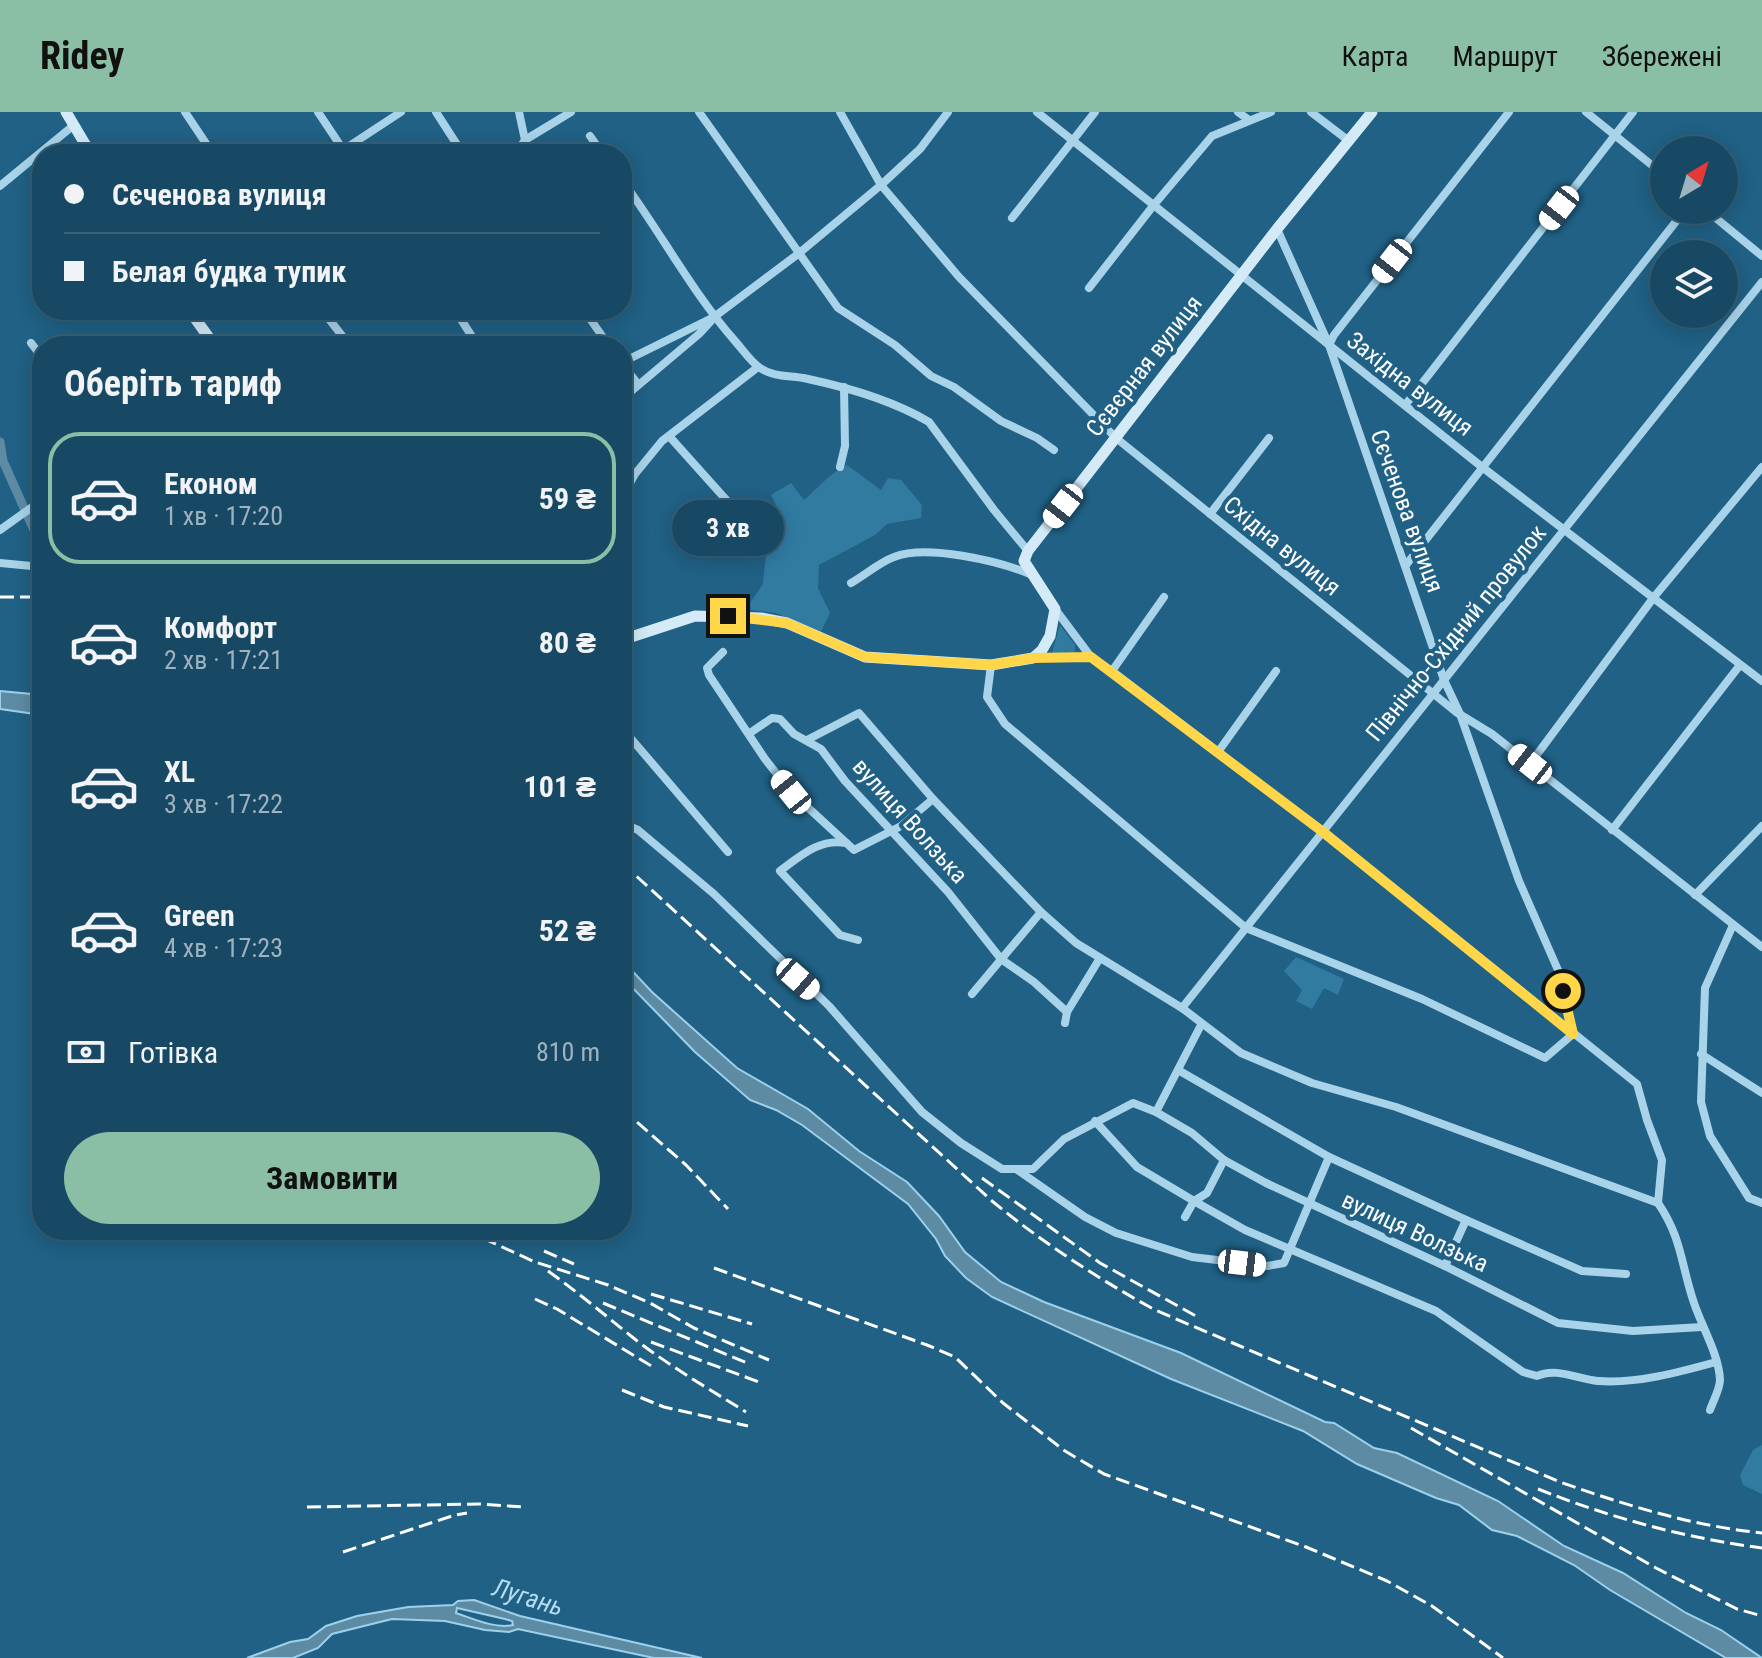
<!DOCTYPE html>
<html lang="uk">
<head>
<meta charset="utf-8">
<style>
  body { margin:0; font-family:"Roboto Condensed",sans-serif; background:#21506a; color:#f1f3f6; height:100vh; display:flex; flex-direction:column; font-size:30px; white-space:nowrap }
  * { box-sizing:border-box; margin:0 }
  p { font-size:26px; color:#9fb2bf }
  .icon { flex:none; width:44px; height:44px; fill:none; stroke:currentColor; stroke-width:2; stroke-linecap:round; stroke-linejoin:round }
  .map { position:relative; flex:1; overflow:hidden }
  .side { position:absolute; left:32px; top:224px; width:600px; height:904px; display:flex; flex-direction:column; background:#184964; border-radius:32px; box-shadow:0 4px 20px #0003,0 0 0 2px #366178 }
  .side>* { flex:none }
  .guide { position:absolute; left:32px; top:32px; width:600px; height:176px; border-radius:32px; box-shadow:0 4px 20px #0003,0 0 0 2px #366178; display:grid; align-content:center; height:176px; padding:0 32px; background:#184964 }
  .needle { width:52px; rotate:38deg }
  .controls { position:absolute; left:1650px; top:24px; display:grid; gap:16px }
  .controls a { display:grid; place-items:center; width:88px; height:88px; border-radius:50%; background:#184964; box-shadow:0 4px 20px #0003,0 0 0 2px #366178; font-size:40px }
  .end { position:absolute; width:36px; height:36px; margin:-18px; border:10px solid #ffd54a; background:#111; box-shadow:0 0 0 4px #111 }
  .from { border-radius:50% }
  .bubble { position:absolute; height:56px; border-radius:28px; background:#184964; box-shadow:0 4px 20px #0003,0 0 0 2px #366178; font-size:26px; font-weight:700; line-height:56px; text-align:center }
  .car { position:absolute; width:24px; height:48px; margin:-24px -12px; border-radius:10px; box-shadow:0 0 6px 2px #0007; background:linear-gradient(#fff 24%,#345 0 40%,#fff 0 76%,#345 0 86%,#fff 0) }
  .guide b { display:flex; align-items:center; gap:28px; height:76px; font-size:30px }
  .guide b+b { border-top:2px solid #366178 }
  .guide i { width:20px; height:20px; background:#f1f3f6 }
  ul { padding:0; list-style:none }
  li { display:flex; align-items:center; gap:24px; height:132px; margin:0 16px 12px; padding:0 16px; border:4px solid transparent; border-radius:32px }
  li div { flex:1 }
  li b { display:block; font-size:30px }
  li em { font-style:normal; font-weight:700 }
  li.active { border-color:#8abfa5 }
  li>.icon { width:72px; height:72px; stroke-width:1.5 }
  h2 { padding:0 32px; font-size:36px; line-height:96px }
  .pay { display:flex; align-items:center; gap:20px; height:88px; padding:0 32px; font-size:30px }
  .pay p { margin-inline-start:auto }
  .cta { display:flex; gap:16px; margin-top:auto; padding:16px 32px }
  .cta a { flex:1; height:92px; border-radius:48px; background:#8abfa5; color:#111; font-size:32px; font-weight:700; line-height:92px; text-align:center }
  header { display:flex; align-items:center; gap:48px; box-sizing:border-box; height:112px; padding:0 40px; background:#8abfa5; color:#111 }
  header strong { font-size:38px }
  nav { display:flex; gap:44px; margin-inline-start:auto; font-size:28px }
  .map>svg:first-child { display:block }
</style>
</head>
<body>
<header>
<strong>Ridey</strong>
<nav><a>Карта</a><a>Маршрут</a><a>Збережені</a></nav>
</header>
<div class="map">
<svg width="1762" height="1546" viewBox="0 0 1762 1546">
  <rect width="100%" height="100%" fill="#206185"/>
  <g fill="#317ba1">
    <path d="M847,353L881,378L888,366L901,368L922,393L921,406L887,412L875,423L819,453L818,476L830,501L821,520L776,501L751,498L750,491L763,472L767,433L784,409L771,383L791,371L804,388C818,376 830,361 847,353Z"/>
    <polygon points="1060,513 1075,533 1075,541 1052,541"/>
    <polygon points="1296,845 1344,867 1338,883 1324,876 1312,897 1296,889 1302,878 1284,859"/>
    <polygon points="1762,1333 1762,1382 1743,1373 1740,1363 1753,1338"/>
  </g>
  <g fill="#5e8ba4" stroke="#9dd1eb" stroke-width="2" fill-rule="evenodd">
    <polygon points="0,579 42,583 42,603 0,597"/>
    <polygon points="622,848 652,880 737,956 808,997 859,1039 907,1070 939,1104 965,1140 1001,1170 1044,1190 1181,1241 1325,1310 1334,1311 1374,1336 1397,1341 1498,1389 1564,1434 1623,1461 1686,1501 1721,1518 1762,1546 1726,1546 1610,1478 1574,1453 1517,1424 1492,1418 1459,1393 1436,1386 1357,1352 1303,1319 1171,1267 992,1185 966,1166 945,1144 936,1127 908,1092 802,1013 776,998 750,988 695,940 622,865"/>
    <path d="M474,1488L520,1504L702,1546H654L518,1517L509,1520L485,1518L445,1509L392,1507L332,1522L318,1536L293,1546H247L290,1530L308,1527L326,1514L357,1504L408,1495L453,1493L458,1489ZM457,1496L505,1507L512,1509L513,1513C495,1517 474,1507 456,1501Z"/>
  </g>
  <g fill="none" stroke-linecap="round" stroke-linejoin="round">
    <polyline stroke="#5e8ba4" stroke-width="9" points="0,330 3,349 42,436"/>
    <g stroke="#a9d3e9" stroke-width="8">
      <polyline points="185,0 213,42"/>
      <polyline points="318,0 344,39"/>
      <polyline points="436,0 463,42"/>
      <polyline points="699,0 838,196 895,233 931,264 954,275 1001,309 1037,326 1054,338"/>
      <polyline points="840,0 881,73 959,165 1116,326 1456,600 1492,622 1762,835"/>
      <polyline points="1037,0 1482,355 1762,569"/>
      <polyline points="1238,0 1249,8"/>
      <polyline points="1311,0 1349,29"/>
      <polyline points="1586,0 1664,63"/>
      <polyline points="590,24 603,42"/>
      <polyline points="525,28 571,0"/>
      <polyline points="337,42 401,0"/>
      <polyline points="515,42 525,28 519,0"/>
      <path d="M622,68C661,121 692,180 735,229C743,238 751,250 760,256C775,266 791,263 808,267C850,276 892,288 929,310L994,398L1028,439"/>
      <polyline points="0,74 74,13"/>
      <polyline points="1706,98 1762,144"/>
      <polyline points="1012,106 1095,0"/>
      <polyline points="1089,176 1153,94 1212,24 1271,0"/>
      <polyline points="322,198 350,234"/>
      <polyline points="455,198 478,234"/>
      <polyline points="584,198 609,234"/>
      <polyline points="31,231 42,245"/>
      <polyline points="1329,233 1334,223 1509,0"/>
      <polyline points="622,246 629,247 714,205 798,142 881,73 920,37 948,0"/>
      <polyline points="622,252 638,272"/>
      <polyline points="622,287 699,222 711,209"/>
      <polyline points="1406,292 1633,0"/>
      <polyline points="669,324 738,401"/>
      <polyline points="840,355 845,334 844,275"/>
      <polyline points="622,385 635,362 662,329 758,255"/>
      <polyline points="1210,402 1269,326"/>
      <polyline points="0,418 42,388"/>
      <polyline points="0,451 42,455"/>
      <polyline points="1406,453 1685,98"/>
      <path d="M851,471C865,463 880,450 894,445C927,432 998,449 1030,462"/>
      <polyline points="1055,497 1091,545"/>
      <polyline points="723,540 707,556 709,563 765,647 791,680 854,738 901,714 933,687"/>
      <polyline points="1033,546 1091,545 1112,559 1323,720 1637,972 1647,1008 1662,1048 1658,1091"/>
      <polyline points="991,553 987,585 1005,612 1246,816 1422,887 1545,946 1573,922 1558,858 1519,769 1460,602 1444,568 1329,233 1277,117"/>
      <polyline points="1112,559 1164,485"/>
      <polyline points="622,616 728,740"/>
      <polyline points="750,621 772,606 780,607 794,622 821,637 845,669 948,780 1001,847 1034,870 1067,900"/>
      <path d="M807,628L859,601L933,687L1041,800L1076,831L1182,896L1241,941L1312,971L1396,995L1658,1091C1682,1126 1681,1153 1694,1191C1702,1215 1719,1243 1720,1268C1720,1277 1713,1289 1710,1298"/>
      <polyline points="1218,640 1276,559"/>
      <polyline points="1530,652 1654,485 1762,355"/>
      <polyline points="622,711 638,718 714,782 829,894 922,1000 961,1031 1002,1057 1016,1057 1085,1105 1116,1121 1192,1145 1267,1154 1284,1151 1329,1045"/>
      <polyline points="1612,718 1740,553"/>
      <path d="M846,731C820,726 800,744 780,759L840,823L858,828"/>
      <polyline points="1695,783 1762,714"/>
      <polyline points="1733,813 1705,876 1701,990 1710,1024 1749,1086 1762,1091"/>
      <polyline points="972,882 1041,800"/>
      <polyline points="1182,896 1762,170"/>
      <polyline points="1065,911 1067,900 1100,846"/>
      <polyline points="1701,942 1762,981"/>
      <polyline points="1178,958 1329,1045 1466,1108 1582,1159 1626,1162"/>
      <polyline points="1156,1000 1201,913"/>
      <path d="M1095,1009L1137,1055L1194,1089L1245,1118L1436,1199L1523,1260L1537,1264C1556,1255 1577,1267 1598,1269C1636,1272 1680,1260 1716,1250"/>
      <polyline points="1016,1057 1033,1057 1064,1027 1133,991 1156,1000 1192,1021 1224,1048 1266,1071 1445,1154 1558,1211 1633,1219 1702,1215"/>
      <polyline points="1185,1105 1194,1089 1207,1081 1224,1048"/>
      <polyline points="1445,1154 1466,1108"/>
    </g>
    <g stroke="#d4ebf7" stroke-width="11">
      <polyline points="66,0 91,42"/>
      <polyline points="189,198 215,234"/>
      <polyline points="622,528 695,504 761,506 787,511 865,545 991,553 1033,546 1042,538 1050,524 1055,497 1024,449 1028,439 1277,117 1372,0"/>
    </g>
    <g stroke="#fff" stroke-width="3" stroke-dasharray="14 6" stroke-linecap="butt">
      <polyline points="0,485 42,485"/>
      <path d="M622,751L992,1089C1043,1131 1097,1166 1155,1198L1560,1370C1625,1393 1693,1414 1762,1421"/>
      <polyline points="622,997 686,1053 728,1097"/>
      <polyline points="982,1066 1100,1151 1196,1204"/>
      <polyline points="465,1118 535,1150 608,1173 650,1191 694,1216 769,1248"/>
      <polyline points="544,1139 574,1152"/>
      <polyline points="714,1156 927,1233 955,1245 1003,1291 1065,1339 1104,1362 1306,1435 1387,1469 1432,1494 1503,1546"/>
      <path d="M548,1159C579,1181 607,1205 636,1228C671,1255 709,1277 746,1300"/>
      <polyline points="651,1182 752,1212"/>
      <polyline points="535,1187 557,1197 653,1255"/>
      <polyline points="603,1191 747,1251"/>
      <polyline points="651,1230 759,1270"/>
      <polyline points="622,1278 664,1295 748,1314"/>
      <polyline points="1411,1316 1656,1456 1737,1497 1762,1504"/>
      <path d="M1538,1377C1611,1406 1685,1426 1762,1436"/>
      <polyline points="307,1395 480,1392 523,1395"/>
      <polyline points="343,1440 455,1403 467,1401"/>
    </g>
  </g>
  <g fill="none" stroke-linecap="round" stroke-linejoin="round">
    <polyline stroke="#ffd54a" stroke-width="10" points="728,504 787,511 865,545 991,553 1033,546 1091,545 1323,720 1573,922 1563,879"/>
  </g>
  <g text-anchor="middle" stroke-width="8" stroke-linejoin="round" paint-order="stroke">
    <g font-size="24" fill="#fff" stroke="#206185">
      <text transform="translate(1144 254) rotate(-52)" y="8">Сєвєрная вулиця</text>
      <text transform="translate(1410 272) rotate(38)" y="8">Західна вулиця</text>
      <text transform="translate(1407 399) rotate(70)" y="8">Сєченова вулиця</text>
      <text transform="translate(1282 434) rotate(39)" y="8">Східна вулиця</text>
      <text transform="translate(1456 521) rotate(-51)" y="8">Північно-Східний провулок</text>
      <text transform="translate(910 709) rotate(48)" y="8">вулиця Волзька</text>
      <text transform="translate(1415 1120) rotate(25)" y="8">вулиця Волзька</text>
    </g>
    <g font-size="26" font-style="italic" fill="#b5dcf1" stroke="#206185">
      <text transform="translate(528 1485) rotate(17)" y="9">Лугань</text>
    </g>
  </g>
</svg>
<div class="controls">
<a><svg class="needle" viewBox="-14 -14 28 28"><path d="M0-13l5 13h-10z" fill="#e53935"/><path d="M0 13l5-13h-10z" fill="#9fb2bf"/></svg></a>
<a><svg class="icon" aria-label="layers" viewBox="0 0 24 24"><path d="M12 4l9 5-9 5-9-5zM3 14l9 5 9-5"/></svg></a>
</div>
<i class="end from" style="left:1563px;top:879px"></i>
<i class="end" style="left:728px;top:504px"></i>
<div class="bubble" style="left:672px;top:388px;width:112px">3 хв</div>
<i class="car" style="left:1559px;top:96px;rotate:218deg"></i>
<i class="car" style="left:1392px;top:149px;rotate:218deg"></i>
<i class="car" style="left:1063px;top:394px;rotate:218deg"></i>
<i class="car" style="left:1530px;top:652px;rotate:308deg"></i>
<i class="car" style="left:791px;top:680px;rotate:321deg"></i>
<i class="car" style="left:798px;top:867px;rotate:131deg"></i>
<i class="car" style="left:1242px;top:1151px;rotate:97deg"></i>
<div class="guide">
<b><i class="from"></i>Сєченова вулиця</b>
<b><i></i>Белая будка тупик</b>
</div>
<section class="side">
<h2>Оберіть тариф</h2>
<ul>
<li class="active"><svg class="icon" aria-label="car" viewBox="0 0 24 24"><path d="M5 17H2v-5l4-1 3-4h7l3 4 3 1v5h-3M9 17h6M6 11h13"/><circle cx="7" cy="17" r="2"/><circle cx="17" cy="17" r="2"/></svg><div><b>Економ</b><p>1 хв · 17:20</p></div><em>59 ₴</em></li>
<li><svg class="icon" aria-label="car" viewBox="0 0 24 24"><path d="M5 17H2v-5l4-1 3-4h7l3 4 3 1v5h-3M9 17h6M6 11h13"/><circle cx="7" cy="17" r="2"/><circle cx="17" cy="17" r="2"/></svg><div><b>Комфорт</b><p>2 хв · 17:21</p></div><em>80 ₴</em></li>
<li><svg class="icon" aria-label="car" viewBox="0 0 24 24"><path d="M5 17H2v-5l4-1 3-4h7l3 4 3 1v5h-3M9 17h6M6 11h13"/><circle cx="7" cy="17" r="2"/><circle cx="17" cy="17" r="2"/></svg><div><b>XL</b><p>3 хв · 17:22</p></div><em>101 ₴</em></li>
<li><svg class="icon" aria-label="car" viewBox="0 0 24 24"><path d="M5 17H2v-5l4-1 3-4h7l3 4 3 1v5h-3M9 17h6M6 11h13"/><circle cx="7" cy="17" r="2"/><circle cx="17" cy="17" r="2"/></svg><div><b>Green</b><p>4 хв · 17:23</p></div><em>52 ₴</em></li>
</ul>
<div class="pay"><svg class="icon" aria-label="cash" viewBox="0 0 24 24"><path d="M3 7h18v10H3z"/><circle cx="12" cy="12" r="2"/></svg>Готівка<p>810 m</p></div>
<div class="cta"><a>Замовити</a></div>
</section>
</div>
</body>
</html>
